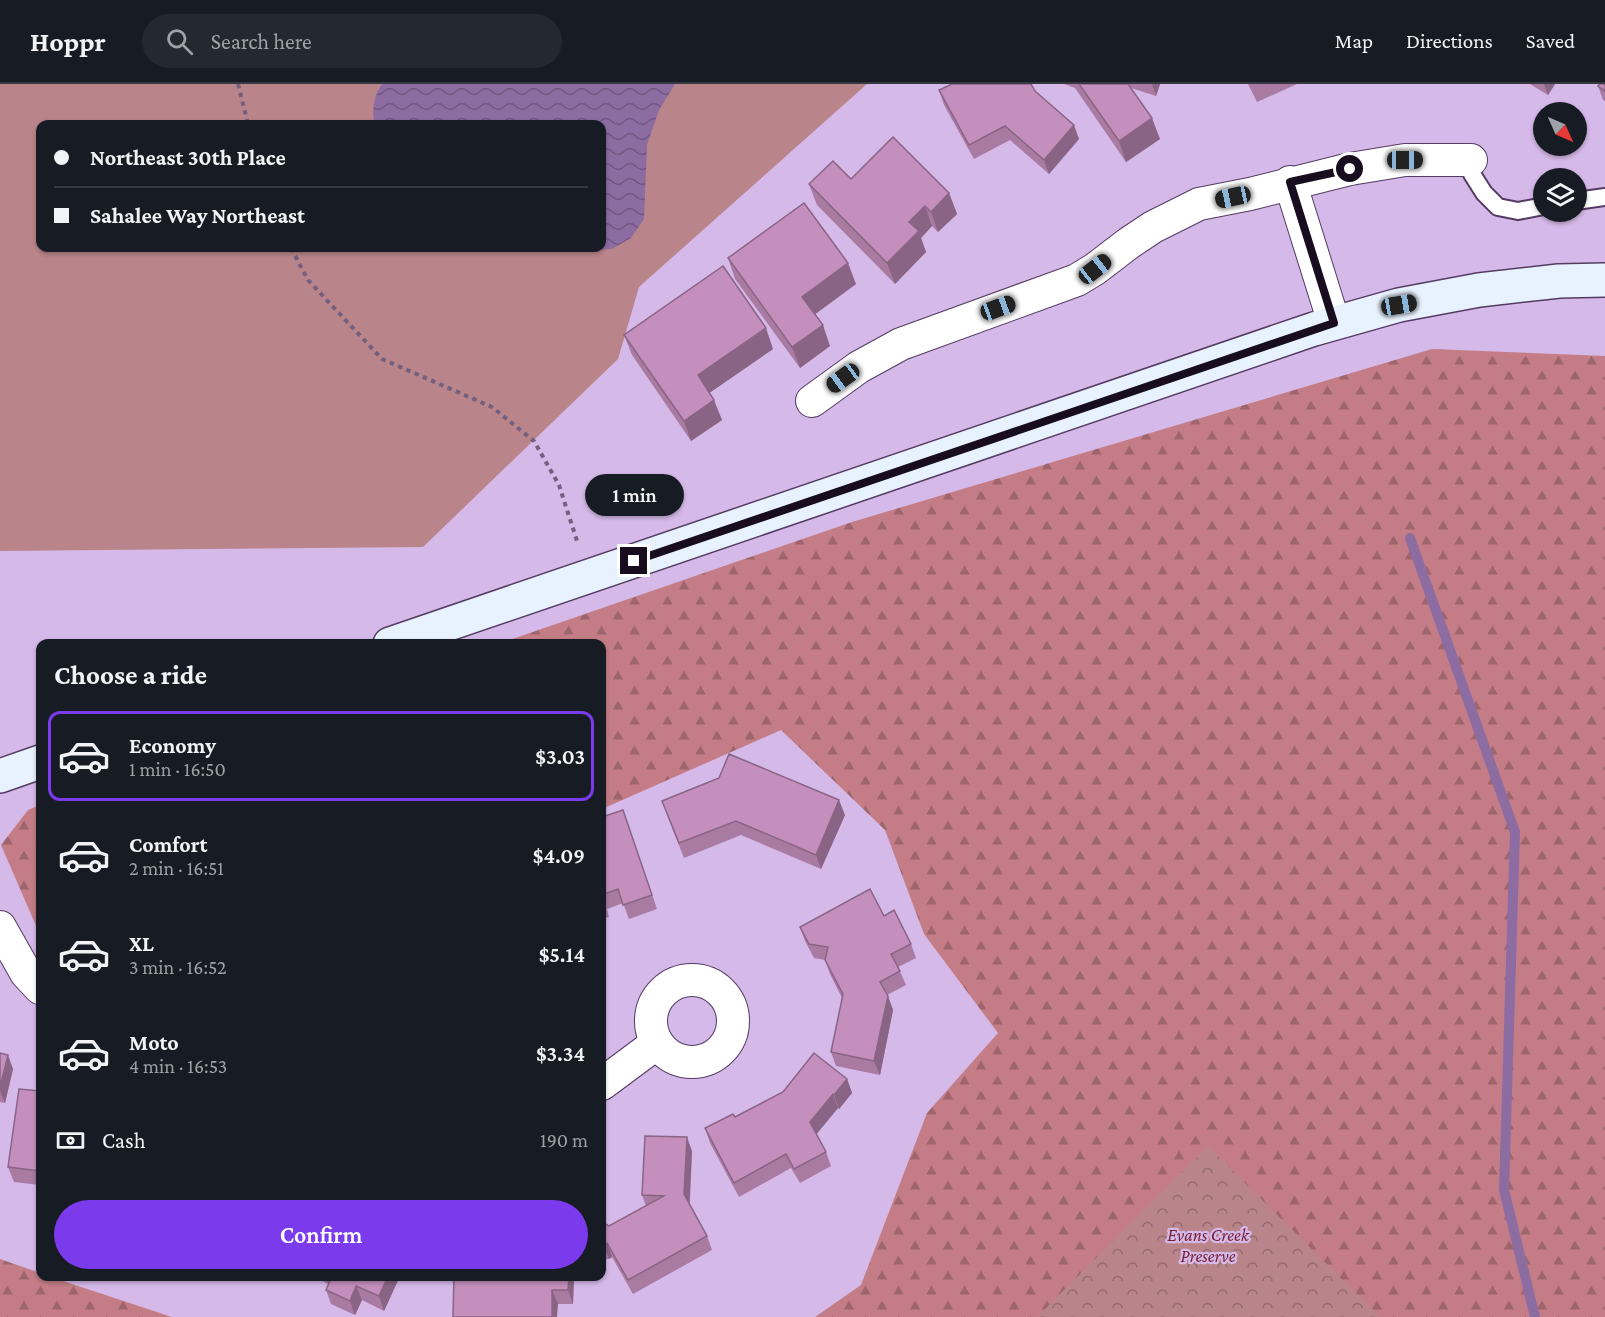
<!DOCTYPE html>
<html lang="en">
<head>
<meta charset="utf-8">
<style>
  body { margin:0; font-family:"Crimson Pro",serif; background:#242831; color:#f1f3f6; height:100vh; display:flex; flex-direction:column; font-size:22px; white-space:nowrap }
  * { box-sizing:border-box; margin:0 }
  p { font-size:20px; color:#9ea1a6 }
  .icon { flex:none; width:33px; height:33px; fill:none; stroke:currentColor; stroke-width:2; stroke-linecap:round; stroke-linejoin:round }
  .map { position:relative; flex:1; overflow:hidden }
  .sheet { position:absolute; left:36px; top:555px; width:570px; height:642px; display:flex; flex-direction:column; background:#171b24; border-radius:12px; box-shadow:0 2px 4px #0004 }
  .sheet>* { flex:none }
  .top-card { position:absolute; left:36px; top:36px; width:570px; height:132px; border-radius:12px; box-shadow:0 2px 4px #0004; display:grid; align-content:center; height:132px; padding:0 18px; background:#171b24 }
  .needle { width:39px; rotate:135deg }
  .buttons { position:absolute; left:1533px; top:18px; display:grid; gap:12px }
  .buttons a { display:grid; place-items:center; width:54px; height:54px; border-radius:50%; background:#171b24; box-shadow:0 2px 4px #0004; font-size:30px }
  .end { position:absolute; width:27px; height:27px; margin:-14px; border:8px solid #180d1e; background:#fff; box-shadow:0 0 0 3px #fff }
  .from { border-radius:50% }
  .bubble { position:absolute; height:42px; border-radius:21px; background:#171b24; box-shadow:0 2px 4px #0004; font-size:20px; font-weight:600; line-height:42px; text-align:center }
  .car { position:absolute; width:18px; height:36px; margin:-18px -9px; border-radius:8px; box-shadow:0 0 4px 2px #0007; background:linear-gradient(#222 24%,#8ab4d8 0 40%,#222 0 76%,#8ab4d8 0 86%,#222 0) }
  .top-card b { display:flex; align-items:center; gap:21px; height:57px; font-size:22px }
  .top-card b+b { border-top:2px solid #363941 }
  .top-card i { width:15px; height:15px; background:#f1f3f6 }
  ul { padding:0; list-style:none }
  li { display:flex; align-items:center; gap:18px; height:90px; margin:0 12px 9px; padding:0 6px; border:3px solid transparent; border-radius:12px }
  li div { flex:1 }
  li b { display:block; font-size:22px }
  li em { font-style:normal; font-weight:600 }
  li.selected { border-color:#7c3aed }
  li>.icon { width:54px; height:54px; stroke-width:1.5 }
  h2 { padding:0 18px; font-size:27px; line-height:72px }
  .pay { display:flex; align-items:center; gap:15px; height:66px; padding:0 18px; font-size:22px }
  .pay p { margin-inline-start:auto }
  .button { display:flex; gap:12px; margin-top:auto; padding:12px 18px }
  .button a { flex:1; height:69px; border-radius:36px; background:#7c3aed; color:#fff; font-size:24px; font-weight:600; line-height:69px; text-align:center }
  header { display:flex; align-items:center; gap:36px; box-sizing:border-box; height:84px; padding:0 30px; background:#171b24; border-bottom:2px solid #363941 }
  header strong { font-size:28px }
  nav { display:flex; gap:33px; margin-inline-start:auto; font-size:21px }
  .search { width:420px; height:54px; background:#242831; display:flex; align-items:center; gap:15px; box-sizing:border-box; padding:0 21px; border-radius:33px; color:#9ea1a6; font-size:22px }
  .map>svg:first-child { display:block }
</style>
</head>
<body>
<header>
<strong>Hoppr</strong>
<div class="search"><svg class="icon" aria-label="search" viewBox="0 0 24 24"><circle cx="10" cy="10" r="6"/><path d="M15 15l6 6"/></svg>Search here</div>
<nav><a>Map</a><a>Directions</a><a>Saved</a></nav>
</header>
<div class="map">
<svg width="1605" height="1233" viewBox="0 0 1605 1233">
  <defs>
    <pattern id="forest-firs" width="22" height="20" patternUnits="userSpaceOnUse" patternTransform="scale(1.5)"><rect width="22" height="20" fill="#c47d86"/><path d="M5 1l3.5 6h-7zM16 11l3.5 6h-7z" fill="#9e656d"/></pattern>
    <pattern id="park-crowns" width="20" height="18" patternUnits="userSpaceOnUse" patternTransform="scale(1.5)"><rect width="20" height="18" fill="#b9848a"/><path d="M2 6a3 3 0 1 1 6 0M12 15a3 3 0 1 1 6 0" fill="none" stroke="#956a70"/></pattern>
    <pattern id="water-waves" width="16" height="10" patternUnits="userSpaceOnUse" patternTransform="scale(1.5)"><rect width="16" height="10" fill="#8d6ca2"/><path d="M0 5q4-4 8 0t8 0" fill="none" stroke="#725783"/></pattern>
  </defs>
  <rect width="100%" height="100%" fill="#d5b9e8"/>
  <path fill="#b9848a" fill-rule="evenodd" d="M0,0H867L639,203L618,275L423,463L0,467ZM40,40H602V164H40Z"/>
  <g fill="url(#forest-firs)">
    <polygon points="1432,265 1605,272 1605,1233 815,1233 861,1201 927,1029 998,949 924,850 885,746 781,646 602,725 602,560 498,560 852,438"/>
    <polygon points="40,721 40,851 1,761 28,726"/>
    <polygon points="0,1175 40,1189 40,1192 51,1193 172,1233 0,1233"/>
  </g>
  <polygon fill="url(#park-crowns)" points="1208,1062 1380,1233 1037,1233"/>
  <path fill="url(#water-waves)" d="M382,0H675L659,26L647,61L644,135L631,154L612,165L592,166L587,164H602V40H375C371,28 374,11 382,0Z"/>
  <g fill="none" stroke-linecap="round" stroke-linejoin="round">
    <polyline stroke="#8d6ca2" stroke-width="10" points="1410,454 1515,748 1504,1106 1535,1233"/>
    <g stroke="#533b62" stroke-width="20">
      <g id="lane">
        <polyline points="1471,76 1472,90 1484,109 1498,123 1518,127 1544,122"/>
        <polyline points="1576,117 1605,113"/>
      </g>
    </g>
    <g stroke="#533b62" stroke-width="34">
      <g id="street">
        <polyline points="1290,98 1334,239"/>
        <polyline points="812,317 859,283 901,260 1077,196 1095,185 1129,159 1153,143 1199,120 1250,110 1350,85 1405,76 1471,76"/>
        <polyline points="0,843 26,889 40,904"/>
        <circle cx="692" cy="937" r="41"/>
        <polyline points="602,1000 657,959"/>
      </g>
    </g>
    <g stroke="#533b62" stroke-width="36">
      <g id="secondary">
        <polyline points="390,560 1314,245 1399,221 1479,206 1559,197 1605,196"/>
        <polyline points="0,692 40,678"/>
      </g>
    </g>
    <g stroke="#73607f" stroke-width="4" stroke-dasharray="4.5 4.5" stroke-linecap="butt">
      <polyline points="238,0 248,40"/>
      <polyline points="291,164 308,196 382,275 492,323 534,357 559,401 578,460"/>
    </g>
    <use href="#lane" stroke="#fff" stroke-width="16"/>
    <use href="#street" stroke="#fff" stroke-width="32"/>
    <use href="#secondary" stroke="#e8f2fe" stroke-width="33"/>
  </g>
  <g fill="#a97ba3">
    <polygon points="1064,0 1160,0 1156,12 1131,4 1160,55 1126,78 1075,4"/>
    <polygon points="1248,0 1297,0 1257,18"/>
    <polygon points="1530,0 1555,0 1548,11"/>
    <polygon points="1605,0 1605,17 1603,16 1598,2"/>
    <polygon points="939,6 1035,7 1079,55 1049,90 1010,56 974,75 944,21"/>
    <polygon points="851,95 949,109 957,130 938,148 932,142 921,154 926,168 895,200 817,121 809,100"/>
    <polygon points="728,174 856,200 815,230 830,262 800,284 735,195"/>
    <polygon points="624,251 773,265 709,309 722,336 691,357 632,271"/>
    <polygon points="623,726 657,825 629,835 623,819 607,825 609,833 602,835 602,733"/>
    <polygon points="667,731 845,731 821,785 741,751 684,774"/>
    <polygon points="884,832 911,860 916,874 898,883 906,901 887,911 893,926 880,991 836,982 831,968 842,914 830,890 825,876 814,874 805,857 800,843"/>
    <polygon points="0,969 13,985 5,1019 0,1018"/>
    <polygon points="847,995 852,1009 839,1025 838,1024 816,1050 826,1068 831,1082 800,1099 791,1084 739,1113 710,1059 705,1044"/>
    <polygon points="40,1007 40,1101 14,1098 8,1083"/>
    <polygon points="692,1067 690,1120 707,1152 712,1166 633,1210 612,1173 609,1175 602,1175 602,1138 609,1142 646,1122 642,1111"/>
    <polygon points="313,1192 400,1192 384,1227 362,1216 355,1231 331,1220 326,1206 328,1200"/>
    <polygon points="454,1192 574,1192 573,1220 558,1220"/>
  </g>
  <g fill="#896484">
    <polygon points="1152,0 1160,0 1156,12"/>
    <polygon points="1544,0 1555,0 1548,11"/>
    <polygon points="1152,34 1160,55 1126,78 1119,57"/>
    <polygon points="1074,41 1079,55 1049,90 1044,76"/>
    <polygon points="949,109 957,130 938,148 931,128"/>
    <polygon points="925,122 932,142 921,154 926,168 895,200 887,179 909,138"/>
    <polygon points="848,179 856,200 810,234 802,213"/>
    <polygon points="823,241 830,262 800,284 792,263"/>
    <polygon points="766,244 773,265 705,312 698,291"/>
    <polygon points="714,316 722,336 691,357 684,337"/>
    <polygon points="839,716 845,731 821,785 816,771"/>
    <polygon points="888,912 893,926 880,991 874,977"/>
    <polygon points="8,971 13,985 5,1019 0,1007 0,1003"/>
    <polygon points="847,995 852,1009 839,1025 834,1011"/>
    <polygon points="833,1010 838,1024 815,1052 810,1038"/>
    <polygon points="687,1053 692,1067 689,1124 684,1110"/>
    <polygon points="607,1159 612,1173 609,1175 604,1161"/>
    <polygon points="388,1192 400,1192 384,1227 379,1212"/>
    <polygon points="569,1192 574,1192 573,1220 568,1206"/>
    <polygon points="356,1202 362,1216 355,1231 350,1217"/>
    <polygon points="552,1206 558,1220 557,1233 552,1233"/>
  </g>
  <g fill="#c48fbd" stroke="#896484" stroke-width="1.5">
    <polygon points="952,0 1031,0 1035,7 1074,41 1044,76 1005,42 969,61 939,6"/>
    <polygon points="1079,0 1128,0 1152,34 1119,57"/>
    <polygon points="1600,0 1605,0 1605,7 1598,2"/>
    <polygon points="893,53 949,109 931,128 925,122 909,138 919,147 887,179 809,100 833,77 851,95"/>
    <polygon points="804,119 848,179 802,213 823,241 792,263 728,174"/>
    <polygon points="723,182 766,244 698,291 714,316 684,337 624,251"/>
    <polygon points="729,670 839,716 816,771 736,737 679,759 662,717 719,694"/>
    <polygon points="623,726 652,811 623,821 618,805 602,811 604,818 602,819 602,733"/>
    <polygon points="870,805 884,832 894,826 911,860 891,870 900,887 880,898 888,912 874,977 831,968 843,910 825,876 828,863 809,860 800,843"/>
    <polygon points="0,969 8,971 0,1003"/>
    <polygon points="814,969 847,995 834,1011 833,1010 810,1038 826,1068 794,1085 786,1070 734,1099 705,1044 733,1030 735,1033 783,1008"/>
    <polygon points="19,1005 40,1007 40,1087 8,1083"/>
    <polygon points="645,1052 687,1053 684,1110 707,1152 628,1196 607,1159 604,1161 602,1161 602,1138 609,1142 664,1112 642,1111"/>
    <polygon points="332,1192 388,1192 379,1212 356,1202 350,1217 326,1206"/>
    <polygon points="454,1192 569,1192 568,1206 552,1206 552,1233 453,1233"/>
  </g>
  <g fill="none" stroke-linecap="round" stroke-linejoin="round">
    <polyline stroke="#180d1e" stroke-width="8" points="634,477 1334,239 1290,98 1350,85"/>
  </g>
  <g text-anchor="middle" stroke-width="4.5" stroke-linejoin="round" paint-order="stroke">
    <g font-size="18" font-style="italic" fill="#751f33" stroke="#d5b9e8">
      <text x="1208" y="1157">Evans Creek<tspan x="1208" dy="21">Preserve</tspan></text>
    </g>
  </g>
</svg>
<div class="buttons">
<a><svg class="needle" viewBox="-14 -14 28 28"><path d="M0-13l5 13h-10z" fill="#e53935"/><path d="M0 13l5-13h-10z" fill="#9ea1a6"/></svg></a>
<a><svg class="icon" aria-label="layers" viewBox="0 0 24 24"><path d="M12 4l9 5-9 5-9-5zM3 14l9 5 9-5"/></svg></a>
</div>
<i class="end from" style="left:1350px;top:85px"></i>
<i class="end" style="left:634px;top:477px"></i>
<div class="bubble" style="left:585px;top:390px;width:99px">1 min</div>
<i class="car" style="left:1405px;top:76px;rotate:90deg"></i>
<i class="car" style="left:1233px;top:113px;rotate:258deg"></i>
<i class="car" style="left:1095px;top:185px;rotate:52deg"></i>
<i class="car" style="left:1399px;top:221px;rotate:80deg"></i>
<i class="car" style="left:998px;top:224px;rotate:70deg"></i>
<i class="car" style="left:843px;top:294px;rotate:234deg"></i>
<div class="top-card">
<b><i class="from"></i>Northeast 30th Place</b>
<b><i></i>Sahalee Way Northeast</b>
</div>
<section class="sheet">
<h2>Choose a ride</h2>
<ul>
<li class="selected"><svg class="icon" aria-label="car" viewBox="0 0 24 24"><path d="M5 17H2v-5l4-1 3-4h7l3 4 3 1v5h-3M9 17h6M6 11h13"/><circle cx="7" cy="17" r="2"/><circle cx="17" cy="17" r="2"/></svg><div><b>Economy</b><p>1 min · 16:50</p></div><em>$3.03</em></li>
<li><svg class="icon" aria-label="car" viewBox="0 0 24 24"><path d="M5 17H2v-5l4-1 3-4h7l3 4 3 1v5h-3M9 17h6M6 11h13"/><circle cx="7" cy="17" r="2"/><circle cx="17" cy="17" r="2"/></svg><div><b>Comfort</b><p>2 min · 16:51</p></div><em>$4.09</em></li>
<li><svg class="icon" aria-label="car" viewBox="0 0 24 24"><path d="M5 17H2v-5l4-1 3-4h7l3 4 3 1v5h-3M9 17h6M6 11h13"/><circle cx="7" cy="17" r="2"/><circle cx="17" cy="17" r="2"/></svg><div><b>XL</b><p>3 min · 16:52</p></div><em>$5.14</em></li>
<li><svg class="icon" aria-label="car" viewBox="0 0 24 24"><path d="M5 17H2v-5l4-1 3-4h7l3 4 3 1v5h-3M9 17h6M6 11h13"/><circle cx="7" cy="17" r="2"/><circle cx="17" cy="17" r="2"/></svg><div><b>Moto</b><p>4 min · 16:53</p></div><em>$3.34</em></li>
</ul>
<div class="pay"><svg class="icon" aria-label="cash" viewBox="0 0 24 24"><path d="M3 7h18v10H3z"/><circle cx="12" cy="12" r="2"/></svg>Cash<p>190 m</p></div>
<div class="button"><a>Confirm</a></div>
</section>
</div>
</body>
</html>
